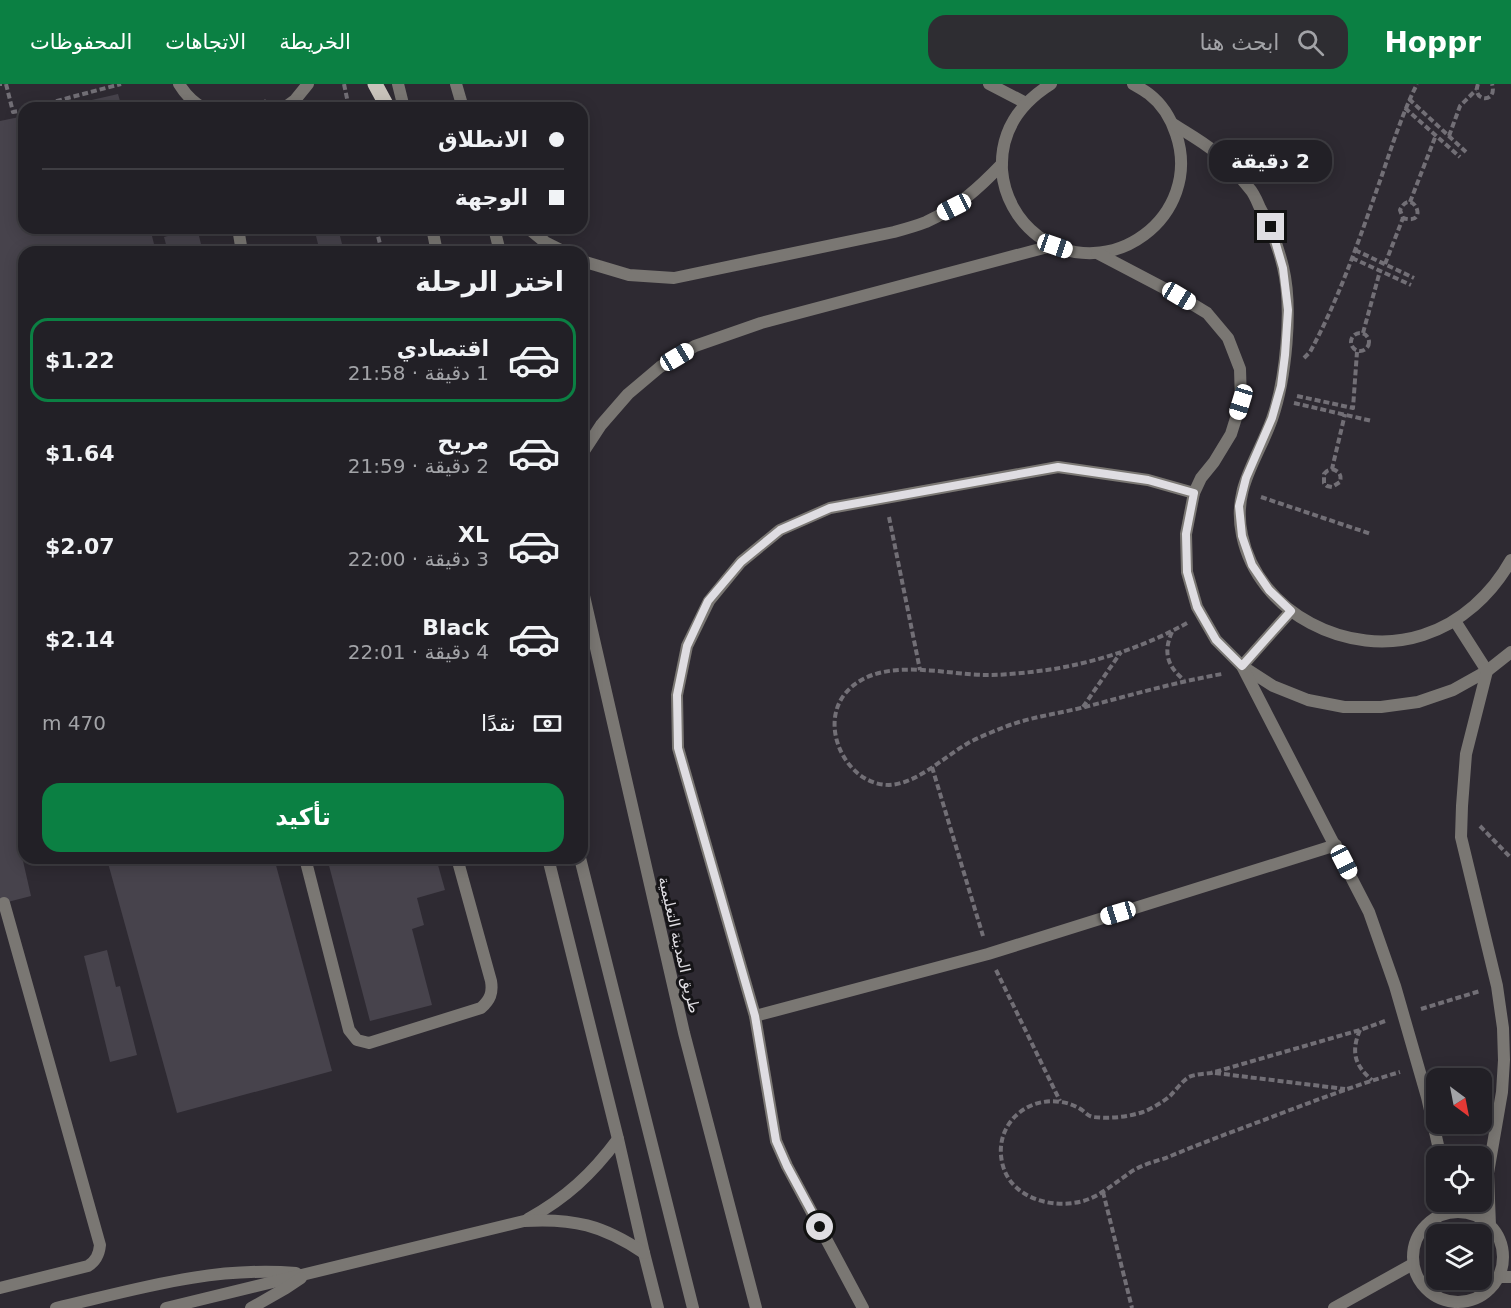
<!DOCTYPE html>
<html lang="ar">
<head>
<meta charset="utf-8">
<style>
  body { margin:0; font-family:"DejaVu Sans","Noto Naskh Arabic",sans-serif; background:#2e2d32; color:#f1f3f6; direction:rtl; height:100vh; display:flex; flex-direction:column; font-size:22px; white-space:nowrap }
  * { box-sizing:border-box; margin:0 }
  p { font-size:20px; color:#a2a3a7 }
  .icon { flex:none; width:33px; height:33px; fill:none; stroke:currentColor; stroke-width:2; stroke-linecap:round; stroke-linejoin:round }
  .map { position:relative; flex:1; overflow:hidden; direction:ltr }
  .details { position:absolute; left:18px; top:162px; width:570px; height:618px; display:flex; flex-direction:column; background:#222026; border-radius:18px; box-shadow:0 3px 15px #0003,0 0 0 2px #3f3e43; direction:rtl }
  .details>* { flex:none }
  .hud { position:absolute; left:18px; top:18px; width:570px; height:132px; border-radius:18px; box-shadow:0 3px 15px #0003,0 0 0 2px #3f3e43; direction:rtl; display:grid; align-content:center; height:132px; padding:0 24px; background:#222026 }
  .needle { width:39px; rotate:148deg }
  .controls { position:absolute; left:1426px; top:984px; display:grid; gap:12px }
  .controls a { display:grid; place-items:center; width:66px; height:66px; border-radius:12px; background:#222026; box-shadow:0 3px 15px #0003,0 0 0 2px #3f3e43; font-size:30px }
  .end { position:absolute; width:27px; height:27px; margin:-14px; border:8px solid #dfdde2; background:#111; box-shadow:0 0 0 3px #111 }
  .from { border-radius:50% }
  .bubble { position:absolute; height:42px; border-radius:18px; background:#222026; box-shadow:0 3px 15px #0003,0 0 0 2px #3f3e43; font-size:20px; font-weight:800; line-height:42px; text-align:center; direction:rtl }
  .car { position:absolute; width:18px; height:36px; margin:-18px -9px; border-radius:8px; box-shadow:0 0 4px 2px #0007; background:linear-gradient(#fff 24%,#345 0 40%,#fff 0 76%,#345 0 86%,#fff 0) }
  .hud b { display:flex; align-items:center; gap:21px; height:57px; font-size:22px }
  .hud b+b { border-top:2px solid #3f3e43 }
  .hud i { width:15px; height:15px; background:#f1f3f6 }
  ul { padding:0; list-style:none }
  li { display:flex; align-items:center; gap:18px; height:84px; margin:0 12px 9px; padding:0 12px; border:3px solid transparent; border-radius:18px }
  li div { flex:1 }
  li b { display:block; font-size:22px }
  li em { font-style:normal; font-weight:800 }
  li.current { border-color:#0b8043 }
  li>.icon { width:54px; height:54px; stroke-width:1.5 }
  h2 { padding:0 24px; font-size:27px; line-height:72px }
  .pay { display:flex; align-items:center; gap:15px; height:66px; padding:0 24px; font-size:22px }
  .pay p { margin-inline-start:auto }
  .action { display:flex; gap:12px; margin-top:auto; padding:12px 24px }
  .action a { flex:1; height:69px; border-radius:18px; background:#0b8043; color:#fff; font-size:24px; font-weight:800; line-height:69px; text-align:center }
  header { display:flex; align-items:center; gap:36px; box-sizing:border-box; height:84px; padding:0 30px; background:#0b8043; color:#fff }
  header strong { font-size:28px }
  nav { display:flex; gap:33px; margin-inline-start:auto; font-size:21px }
  .search { width:420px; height:54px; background:#2e2d32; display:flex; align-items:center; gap:15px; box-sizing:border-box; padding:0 21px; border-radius:18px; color:#a2a3a7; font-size:22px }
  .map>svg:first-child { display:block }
</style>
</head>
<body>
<header>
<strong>Hoppr</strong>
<div class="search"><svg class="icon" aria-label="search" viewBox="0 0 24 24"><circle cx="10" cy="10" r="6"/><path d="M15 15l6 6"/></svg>ابحث هنا</div>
<nav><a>الخريطة</a><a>الاتجاهات</a><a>المحفوظات</a></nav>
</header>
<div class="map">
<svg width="1511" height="1224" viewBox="0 0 1511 1224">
  <rect width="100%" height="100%" fill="#2e2a32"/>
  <g fill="#47434c">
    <polygon points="118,10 122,24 61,24 61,23"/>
    <polygon points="24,32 24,144 150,144 156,168 24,168 24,754 18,755 31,812 0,820 0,37"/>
    <polygon points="185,144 197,144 203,168 168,168 164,153 185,147"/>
    <polygon points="314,144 338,144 344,168 320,168"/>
    <polygon points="127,774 274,774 332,987 177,1029 108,779"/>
    <polygon points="327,774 436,774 445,806 417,814 424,841 412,845 432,921 370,937"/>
    <polygon points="107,866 116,903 120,902 137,971 110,978 84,872"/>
  </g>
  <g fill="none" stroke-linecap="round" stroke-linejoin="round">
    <g stroke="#726f76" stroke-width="4" stroke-dasharray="6 3" stroke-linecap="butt">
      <polyline points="0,0 2,0"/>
      <polyline points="6,0 13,28 24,26"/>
      <polyline points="344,0 349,24"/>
      <path d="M1478,0C1471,18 1498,20 1492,0"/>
      <polyline points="1409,15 1466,68"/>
      <path d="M221,20C237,25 250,23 266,17"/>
      <polyline points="30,24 121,0"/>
      <polyline points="1405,24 1460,73"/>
      <polyline points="1449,52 1460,22 1476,6"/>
      <polyline points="1410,118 1436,51"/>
      <polyline points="376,144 382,168"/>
      <polyline points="1355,166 1414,194"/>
      <polyline points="1352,174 1411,201"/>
      <path d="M1385,180L1403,134L1400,126C1412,101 1431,143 1403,134"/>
      <circle cx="1360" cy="258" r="9"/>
      <polyline points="1363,249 1380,187"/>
      <path d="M1304,274L1310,268C1340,213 1360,153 1381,94C1392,62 1402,30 1417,0"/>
      <polyline points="1297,312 1353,324 1357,268"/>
      <polyline points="1294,319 1372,337"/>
      <path d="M1332,385C1339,387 1342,391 1340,398L1332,403L1327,402L1324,399V390L1327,387L1332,385L1345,330"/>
      <polyline points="1261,413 1371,450"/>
      <polyline points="889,433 920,586"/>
      <path d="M1187,539C1146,562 1100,577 1054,585C1032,588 1009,591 987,591C943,591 876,570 844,611C819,644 847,701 889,701C916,700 943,674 965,661C976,654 990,649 1002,644C1029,633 1057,630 1085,623C1131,611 1176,598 1222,590"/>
      <path d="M1172,548C1163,568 1167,582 1184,596"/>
      <polyline points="1083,623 1121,568"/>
      <polyline points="932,683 983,852"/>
      <polyline points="1480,742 1511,774"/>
      <polyline points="996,886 1060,1017"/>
      <polyline points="1421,925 1480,907"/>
      <path d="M1385,937L1360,946L1211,989C1204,990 1196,990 1189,993C1182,997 1176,1006 1170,1012C1163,1018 1151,1025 1143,1028C1127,1033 1110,1035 1093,1033C1088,1032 1086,1029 1082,1026C1076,1022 1069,1019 1061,1018C1024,1012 992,1044 1003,1082C1011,1111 1045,1123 1073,1119C1092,1117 1106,1106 1121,1095C1126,1092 1131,1087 1136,1085C1145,1080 1156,1077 1166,1074C1187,1065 1208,1057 1229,1049C1286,1028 1342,1005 1400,988"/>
      <path d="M1360,946C1351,967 1354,981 1372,996"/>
      <polyline points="1215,989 1345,1005"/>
      <polyline points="1103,1108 1132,1224"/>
      <polyline points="1454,1218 1456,1224"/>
    </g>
    <g stroke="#7a7773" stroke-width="12">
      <path d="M179,0C185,10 193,18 203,24"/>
      <polyline points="284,24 295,16 308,0"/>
      <polyline points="238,144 242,168"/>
      <path d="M305,774L349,946L357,956L369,959L481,924C490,916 493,909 491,897L457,774"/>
      <polyline points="548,774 618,1055 644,1169 658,1224"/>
      <path d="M528,1135C566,1114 592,1090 618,1055"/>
      <path d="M0,1204L88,1182C96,1177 99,1171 100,1161L4,819"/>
      <path d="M56,1224C137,1205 212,1182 296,1189"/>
      <path d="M166,1224L524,1137C573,1134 603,1141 644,1169"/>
      <polyline points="251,1224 286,1204 301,1194"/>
    </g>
    <g stroke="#7a7773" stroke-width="12">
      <polyline points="989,0 1026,19"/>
      <path d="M1051,0C1019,20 1000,47 1002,86C1004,112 1017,136 1038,152C1109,203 1204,132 1176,50C1171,35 1162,20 1149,10C1144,6 1138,3 1133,0"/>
      <path d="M1173,40C1187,49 1202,57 1215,68C1226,76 1240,93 1249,104C1254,109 1257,117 1260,124C1270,142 1278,162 1283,183C1293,224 1286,295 1272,335C1257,377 1232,404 1242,451C1258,529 1349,575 1423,551C1461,539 1492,510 1511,476"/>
      <polyline points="528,144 545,158 565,168"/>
      <polyline points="1097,169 1179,212 1207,229 1228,254 1240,285 1241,318 1231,350 1214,378 1201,394 1194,409 1186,450 1187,488 1197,523 1216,556 1242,582 1273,602 1308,616 1344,623 1381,623 1418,618 1453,606 1487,587 1511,568"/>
      <path d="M582,177L629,191L674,194L894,148C905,145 916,142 926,138C957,124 979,104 1002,80"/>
      <polyline points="582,370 601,341 628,310 660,283 695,262 761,239 1055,161"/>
      <polyline points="1291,527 1242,582 1369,828 1395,902 1427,1013 1438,1061 1439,1072"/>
      <polyline points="1455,537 1487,587 1466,670 1462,722 1461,753 1497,902 1503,944 1504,976 1502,1008 1488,1089 1490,1142"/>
      <polyline points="755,932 988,870 1336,761"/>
      <circle cx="1458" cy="1173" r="45"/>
      <polyline points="1498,1193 1511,1193"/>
      <polyline points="863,1224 787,1082 776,1057 755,932 678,664 677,611 687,562 709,517 741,478 780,446 830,424 1058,383 1148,396 1194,409"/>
      <polyline points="1334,1224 1413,1180"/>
    </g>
    <g stroke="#7a7773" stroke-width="12">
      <polyline points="398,0 404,24"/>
      <polyline points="456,0 463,24"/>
      <polyline points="432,144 437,168"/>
      <polyline points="494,144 500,168"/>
      <polyline points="582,503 684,949 756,1224"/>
      <polyline points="580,774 693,1224"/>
    </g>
    <polyline stroke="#c9c3bb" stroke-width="15" points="375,0 388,24"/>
  </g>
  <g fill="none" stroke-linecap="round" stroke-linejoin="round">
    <polyline stroke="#dfdde2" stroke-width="8" points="820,1143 787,1082 776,1057 755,932 678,664 677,611 687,562 708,517 741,478 780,446 830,424 1058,383 1148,396 1194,409 1186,450 1187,488 1197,523 1216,556 1242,582 1291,527 1269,506 1252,481 1242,452 1239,422 1246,394 1272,334 1281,302 1285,271 1288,226 1283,184 1271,143"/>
  </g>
  <g text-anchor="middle" stroke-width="6" stroke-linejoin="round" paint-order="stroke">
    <g font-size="15" fill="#dfdde2" stroke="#151417">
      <text transform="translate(679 861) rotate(77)" y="5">طريق المدينة التعليمية</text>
    </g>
  </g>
</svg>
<div class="controls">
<a><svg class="needle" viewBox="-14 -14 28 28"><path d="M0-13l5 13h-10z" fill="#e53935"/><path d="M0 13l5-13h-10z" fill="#a2a3a7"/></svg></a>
<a><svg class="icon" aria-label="locate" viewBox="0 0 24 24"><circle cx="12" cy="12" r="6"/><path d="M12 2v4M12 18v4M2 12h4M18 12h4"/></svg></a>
<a><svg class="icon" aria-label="layers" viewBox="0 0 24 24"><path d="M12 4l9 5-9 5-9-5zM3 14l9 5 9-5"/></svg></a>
</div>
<i class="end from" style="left:820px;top:1143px"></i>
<i class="end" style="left:1271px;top:143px"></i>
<div class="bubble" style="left:1209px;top:56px;width:123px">2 دقيقة</div>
<i class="car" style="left:954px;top:123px;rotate:243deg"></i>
<i class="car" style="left:1055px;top:162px;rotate:109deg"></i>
<i class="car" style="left:1179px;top:212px;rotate:121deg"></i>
<i class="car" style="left:677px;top:273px;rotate:59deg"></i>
<i class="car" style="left:1241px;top:318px;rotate:197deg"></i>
<i class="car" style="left:1344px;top:778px;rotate:153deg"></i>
<i class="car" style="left:1118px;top:829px;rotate:253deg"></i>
<div class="hud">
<b><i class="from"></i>الانطلاق</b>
<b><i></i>الوجهة</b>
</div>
<section class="details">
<h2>اختر الرحلة</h2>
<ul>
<li class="current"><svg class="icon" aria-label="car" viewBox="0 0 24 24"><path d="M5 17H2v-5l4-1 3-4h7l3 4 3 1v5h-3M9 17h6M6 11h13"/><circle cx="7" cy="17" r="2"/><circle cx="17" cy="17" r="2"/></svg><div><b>اقتصادي</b><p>1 دقيقة · 21:58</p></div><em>$1.22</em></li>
<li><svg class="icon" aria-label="car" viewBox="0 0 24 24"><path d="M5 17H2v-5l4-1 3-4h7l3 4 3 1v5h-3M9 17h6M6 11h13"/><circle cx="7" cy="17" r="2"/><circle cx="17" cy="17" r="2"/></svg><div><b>مريح</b><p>2 دقيقة · 21:59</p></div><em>$1.64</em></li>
<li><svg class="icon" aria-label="car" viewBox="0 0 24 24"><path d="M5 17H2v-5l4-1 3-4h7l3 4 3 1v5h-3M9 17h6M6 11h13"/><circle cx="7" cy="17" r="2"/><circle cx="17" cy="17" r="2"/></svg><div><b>XL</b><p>3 دقيقة · 22:00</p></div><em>$2.07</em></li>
<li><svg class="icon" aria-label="car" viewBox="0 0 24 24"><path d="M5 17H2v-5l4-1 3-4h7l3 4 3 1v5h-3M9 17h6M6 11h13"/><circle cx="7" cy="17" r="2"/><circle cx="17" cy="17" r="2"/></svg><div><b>Black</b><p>4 دقيقة · 22:01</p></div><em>$2.14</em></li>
</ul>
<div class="pay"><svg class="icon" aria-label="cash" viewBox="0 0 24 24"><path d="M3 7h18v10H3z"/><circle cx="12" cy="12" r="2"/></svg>نقدًا<p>470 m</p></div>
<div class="action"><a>تأكيد</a></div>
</section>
</div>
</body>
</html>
